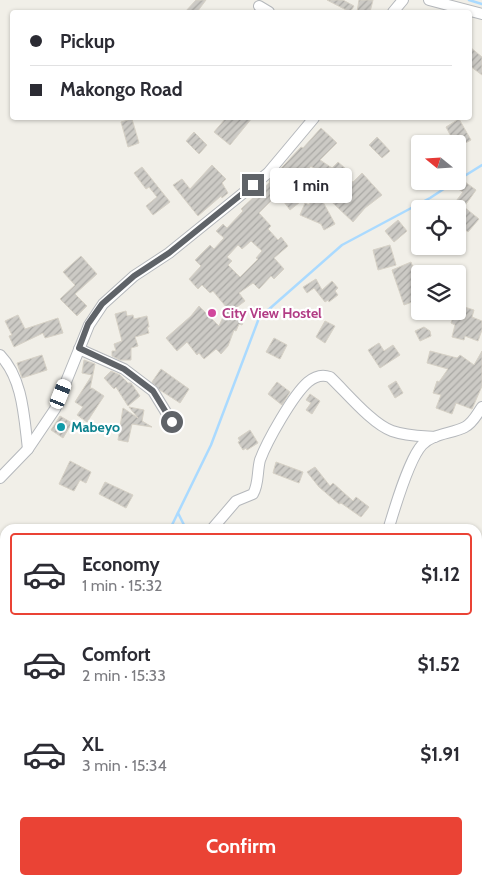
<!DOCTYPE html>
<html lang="en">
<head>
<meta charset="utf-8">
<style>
  body { margin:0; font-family:Cabin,sans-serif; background:#f7f7f7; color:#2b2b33; height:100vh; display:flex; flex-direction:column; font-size:19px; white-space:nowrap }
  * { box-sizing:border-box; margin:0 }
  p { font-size:16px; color:#7c7c81 }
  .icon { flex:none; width:28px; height:28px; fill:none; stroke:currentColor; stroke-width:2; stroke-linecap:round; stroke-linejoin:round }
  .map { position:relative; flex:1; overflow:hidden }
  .details { position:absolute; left:0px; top:524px; width:482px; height:361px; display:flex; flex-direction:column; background:#fff; border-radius:15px 15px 0 0; box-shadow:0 1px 4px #0004 }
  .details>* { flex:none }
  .hud { position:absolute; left:10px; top:10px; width:462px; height:110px; border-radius:5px; box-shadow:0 1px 4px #0004; display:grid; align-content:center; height:110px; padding:0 20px; background:#fff }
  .needle { width:32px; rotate:288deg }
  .fabs { position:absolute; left:411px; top:135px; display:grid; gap:10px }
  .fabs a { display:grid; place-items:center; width:55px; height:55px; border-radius:5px; background:#fff; box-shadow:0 1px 4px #0004; font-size:25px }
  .end { position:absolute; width:22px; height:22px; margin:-11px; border:6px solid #5f6368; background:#fff; box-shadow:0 0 0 2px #fff }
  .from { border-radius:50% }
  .bubble { position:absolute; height:35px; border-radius:5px; background:#fff; box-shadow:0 1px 4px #0004; font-size:16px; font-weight:700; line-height:35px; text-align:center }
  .car { position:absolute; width:15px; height:30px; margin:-15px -8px; border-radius:6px; box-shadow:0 0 4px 1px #0007; background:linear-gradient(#fff 24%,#345 0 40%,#fff 0 76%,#345 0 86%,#fff 0) }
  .hud b { display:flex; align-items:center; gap:18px; height:48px; font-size:19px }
  .hud b+b { border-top:1px solid #e1e1e2 }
  .hud i { width:12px; height:12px; background:#2b2b33 }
  ul { padding:9px 0 0; list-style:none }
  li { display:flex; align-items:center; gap:15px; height:82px; margin:0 10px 8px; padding:0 10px; border:2px solid transparent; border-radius:5px }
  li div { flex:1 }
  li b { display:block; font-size:19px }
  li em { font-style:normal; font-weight:700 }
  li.active { border-color:#ea4335 }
  li>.icon { width:45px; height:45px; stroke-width:1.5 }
  .button { display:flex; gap:10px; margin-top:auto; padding:10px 20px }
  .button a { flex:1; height:58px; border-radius:5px; background:#ea4335; color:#fff; font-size:20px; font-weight:700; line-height:58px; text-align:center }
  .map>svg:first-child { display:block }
</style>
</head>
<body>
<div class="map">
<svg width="482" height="884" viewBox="0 0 482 884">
  <defs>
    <pattern id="grass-dots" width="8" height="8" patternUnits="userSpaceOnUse" patternTransform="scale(1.25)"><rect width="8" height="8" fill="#c5e8c5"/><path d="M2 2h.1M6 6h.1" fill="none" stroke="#a3c0a4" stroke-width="1.8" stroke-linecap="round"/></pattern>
    <pattern id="building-hatch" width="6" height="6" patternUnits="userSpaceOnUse" patternTransform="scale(1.25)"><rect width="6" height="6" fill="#cccac5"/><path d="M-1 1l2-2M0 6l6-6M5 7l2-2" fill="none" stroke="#a9a8a4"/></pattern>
  </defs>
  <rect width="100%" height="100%" fill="#f1efe8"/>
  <polygon fill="url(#grass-dots)" points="5,609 5,880 478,880 478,734 482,736 482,884 0,884 0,614"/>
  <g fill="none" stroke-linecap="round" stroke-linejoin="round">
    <g stroke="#aadaff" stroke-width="2.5">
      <polyline points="469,0 482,4"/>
      <polyline points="458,180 482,165"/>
      <polyline points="178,513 186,529"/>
      <polyline points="168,529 172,525 211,445 259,318 342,245 430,198 456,181"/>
      <polyline points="0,626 5,624"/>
      <polyline points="232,880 232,884"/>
    </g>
  </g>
  <g fill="url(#building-hatch)" stroke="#d6d1c6" fill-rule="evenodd">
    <polygon points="196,0 206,0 197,12 185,12"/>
    <polygon points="327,0 343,0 354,6 350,12"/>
    <polygon points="359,0 373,0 370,12 357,12"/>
    <polygon points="470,47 482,57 482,75 470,66"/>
    <polygon points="226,118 252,118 230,145 214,132"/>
    <polygon points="132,119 139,143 128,147 121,122"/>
    <polygon points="459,119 471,140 458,147 458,144 455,144 446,127"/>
    <path d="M321,128L337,143L320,160L332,168L338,162L346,169L340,176L353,182L362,173L382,195L365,208L353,222L318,189L325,176L311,166L293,183L298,188L293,193L300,202L290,210L278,194L259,213L271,226L268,229L278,240L281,237L288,246L274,258L284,269L274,279L271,276L259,289L253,283L239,293L245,301L233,310L246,315L242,325L239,324L236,331L234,330L228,346L221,354L216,349L204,359L199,353L197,355L187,342L177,351L166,338L191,316L199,306L219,326L227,308L213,291L210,293L202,285L198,289L189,279L201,266L195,260L210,245L214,249L224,238L216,231L223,224L227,228L243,211L241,209L270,182L269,181L301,147L303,148ZM251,241L262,251L256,258L258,259L240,277L228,265L232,261L227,257L238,245L242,249Z"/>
    <polygon points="194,132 207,145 199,154 186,141"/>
    <polygon points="377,137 390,151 382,158 369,145"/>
    <polygon points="212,165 226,179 222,183 228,193 222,198 221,196 198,216 173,185 182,179 190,189"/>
    <polygon points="142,167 170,202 153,215 146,206 157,197 149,187 146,189 134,173"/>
    <polygon points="461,179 476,190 464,207 479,219 468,232 458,224 458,209 450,209 463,192 455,187"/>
    <polygon points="317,191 335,224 324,230 321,224 300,215 305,203 309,205"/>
    <polygon points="398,220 407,231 394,242 385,231"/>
    <polygon points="390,245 396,265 378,270 373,250"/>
    <polygon points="81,256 97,274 75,294 87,306 77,316 60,299 75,285 63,272"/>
    <polygon points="411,262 420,286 420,299 404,305 392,270"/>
    <polygon points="316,279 322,290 332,281 338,288 335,291 338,295 329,302 328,300 325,302 314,288 307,293 303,287"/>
    <polygon points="461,306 474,310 472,317 482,321 482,330 478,341 465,336 464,340 452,337 455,325 451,323 454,315 458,316"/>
    <polygon points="126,311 127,316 133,315 134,319 147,316 149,327 147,327 149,333 135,337 138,346 131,348 131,360 120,360 112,356 112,351 116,351 114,344 122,341 115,314"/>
    <polygon points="18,315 25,329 58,318 63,333 45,338 43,333 14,347 9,336 12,335 5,321"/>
    <polygon points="325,321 335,326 325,343 316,337"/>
    <polygon points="424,327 430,331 431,336 420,341 415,331"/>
    <polygon points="274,338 287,345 280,359 266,352"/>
    <polygon points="379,343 384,351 393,345 400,355 380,368 368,350"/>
    <polygon points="430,351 457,358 460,355 474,365 482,351 482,386 472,409 456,403 452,414 436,408 441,395 433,393 437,381 439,382 448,369 427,363"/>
    <polygon points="42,355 47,370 22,378 17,363"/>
    <polygon points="84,360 95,364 90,389 92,388 104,396 87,422 77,415 83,407 75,402 92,375 82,373"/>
    <polygon points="161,369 189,389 180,403 160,390 152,382"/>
    <polygon points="111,371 120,375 128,383 131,383 140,396 128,406 116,387 114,389 104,378"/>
    <polygon points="396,381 403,393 395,398 388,386"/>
    <polygon points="277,382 290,392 282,405 268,394"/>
    <polygon points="310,394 320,401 312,414 306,410 311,403 306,400"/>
    <polygon points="129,407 144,410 142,421 152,427 132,424 128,442 118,440 123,408 138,418"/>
    <polygon points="60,416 72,423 63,438 51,430"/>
    <polygon points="250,430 258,443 247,450 246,448 243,450 238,442 240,441 238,438"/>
    <polygon points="70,461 91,472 86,483 80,480 74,491 59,484"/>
    <polygon points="276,462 303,472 299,483 273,473"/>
    <polygon points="315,467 330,486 333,483 353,501 356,497 369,507 361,517 341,503 339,504 319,487 307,472"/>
    <polygon points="105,482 133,495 126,508 99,494"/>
  </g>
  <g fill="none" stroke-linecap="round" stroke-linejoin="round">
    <g stroke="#b5b8bc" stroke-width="12">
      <g id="minor">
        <polyline points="429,0 482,14"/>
        <polyline points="259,6 269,12"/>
        <polyline points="393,12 403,0"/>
        <polyline points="79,349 124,369 153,391 172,422"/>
        <path d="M0,355C23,379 24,417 28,449"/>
        <polyline points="0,478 28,449 55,409 89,325 103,304 134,276 169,253 268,173 314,118"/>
        <path d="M389,527C395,507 409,459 422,445C433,433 452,434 465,427C473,423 477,414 482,407"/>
        <path d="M212,529L236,501L253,494C259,484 257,471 260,460C267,441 293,395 308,382C314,377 322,374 330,377C346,392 372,424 392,431C406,436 420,436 435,437"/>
        <polyline points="478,802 482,806"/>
        <polyline points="478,853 482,847"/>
        <polyline points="47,884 49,880"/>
        <polyline points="460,884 460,880"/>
      </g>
    </g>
    <use href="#minor" stroke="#fff" stroke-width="10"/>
  </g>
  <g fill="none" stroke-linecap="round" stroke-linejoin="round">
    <polyline stroke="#5f6368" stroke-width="6" points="172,422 153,391 124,369 79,348 88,324 102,304 134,276 169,253 253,185"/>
  </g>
  <circle fill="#d1479c" stroke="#fff" stroke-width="2" cx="212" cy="313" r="5"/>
  <circle fill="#0f9aa8" stroke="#fff" stroke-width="2" cx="61" cy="427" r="5"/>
  <g text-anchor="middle" stroke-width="4.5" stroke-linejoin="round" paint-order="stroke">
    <g font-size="14" font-weight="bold" fill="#b23c85" stroke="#fff" text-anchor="start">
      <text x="222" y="318">City View Hostel</text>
    </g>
    <g font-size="14" font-weight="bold" fill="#0d838f" stroke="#fff" text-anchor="start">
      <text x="71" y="432">Mabeyo</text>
    </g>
  </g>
</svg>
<div class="fabs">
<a><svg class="needle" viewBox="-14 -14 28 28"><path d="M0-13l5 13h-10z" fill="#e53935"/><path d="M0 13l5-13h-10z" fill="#7c7c81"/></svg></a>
<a><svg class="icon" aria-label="locate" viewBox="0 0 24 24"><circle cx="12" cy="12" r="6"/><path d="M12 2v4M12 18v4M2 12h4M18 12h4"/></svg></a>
<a><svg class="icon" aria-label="layers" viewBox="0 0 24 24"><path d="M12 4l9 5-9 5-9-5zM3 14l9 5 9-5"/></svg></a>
</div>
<i class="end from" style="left:172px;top:422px"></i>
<i class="end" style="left:253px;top:185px"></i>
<div class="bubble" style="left:270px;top:168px;width:82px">1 min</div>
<i class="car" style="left:61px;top:394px;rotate:22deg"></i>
<div class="hud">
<b><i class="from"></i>Pickup</b>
<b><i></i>Makongo Road</b>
</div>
<section class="details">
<ul>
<li class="active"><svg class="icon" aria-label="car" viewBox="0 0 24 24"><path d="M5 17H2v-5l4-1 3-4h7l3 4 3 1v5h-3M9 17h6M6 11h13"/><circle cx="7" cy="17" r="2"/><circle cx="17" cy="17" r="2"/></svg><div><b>Economy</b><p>1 min · 15:32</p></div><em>$1.12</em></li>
<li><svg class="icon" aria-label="car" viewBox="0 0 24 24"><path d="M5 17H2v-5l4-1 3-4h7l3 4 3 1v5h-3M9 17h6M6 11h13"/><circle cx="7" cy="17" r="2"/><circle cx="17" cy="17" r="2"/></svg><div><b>Comfort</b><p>2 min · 15:33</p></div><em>$1.52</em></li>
<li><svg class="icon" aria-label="car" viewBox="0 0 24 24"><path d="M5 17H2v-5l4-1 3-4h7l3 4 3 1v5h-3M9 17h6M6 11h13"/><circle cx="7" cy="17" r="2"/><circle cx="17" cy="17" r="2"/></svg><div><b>XL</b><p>3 min · 15:34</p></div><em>$1.91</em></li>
</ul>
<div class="button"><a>Confirm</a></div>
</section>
</div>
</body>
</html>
